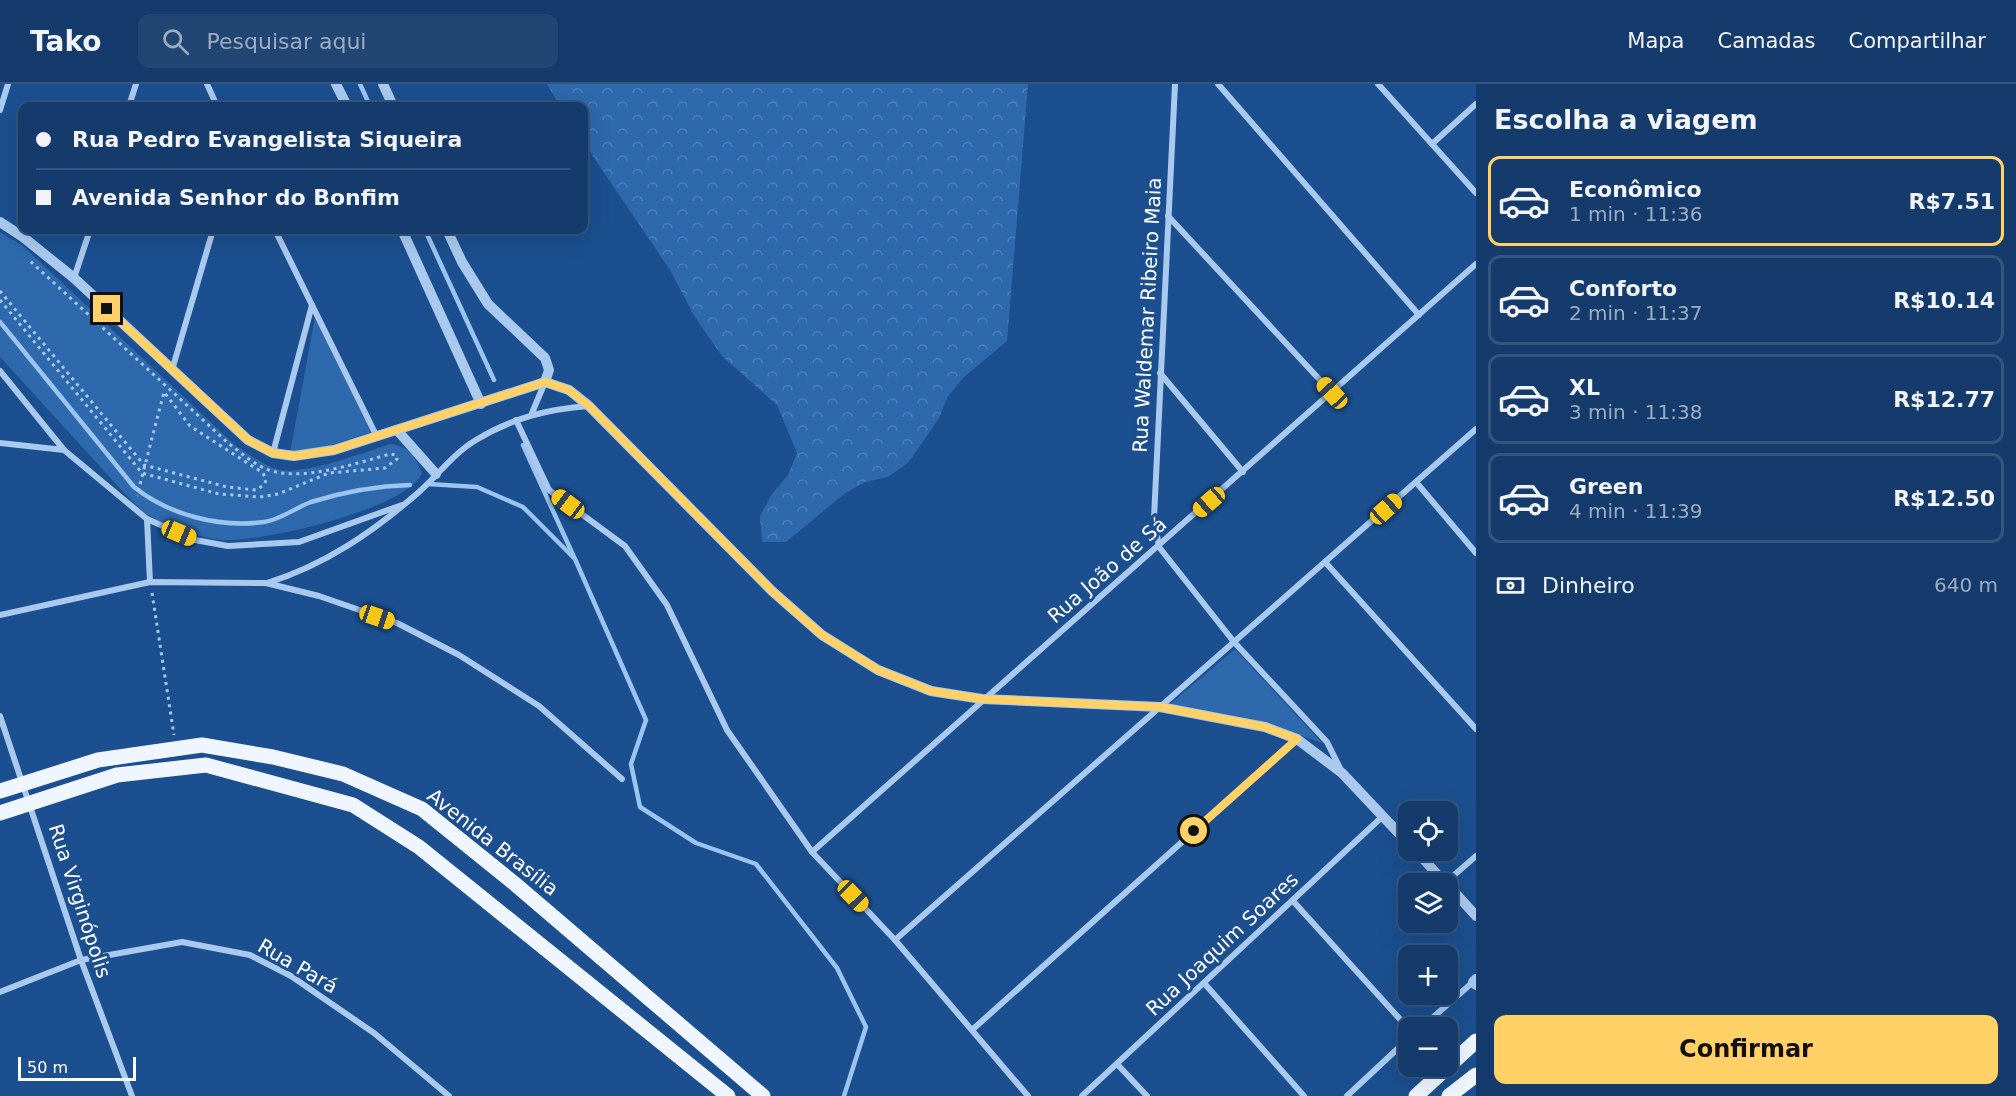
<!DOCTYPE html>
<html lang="pt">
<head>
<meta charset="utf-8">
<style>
  body { margin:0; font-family:"DejaVu Sans",sans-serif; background:#214673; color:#f1f3f6; height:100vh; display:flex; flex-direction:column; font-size:22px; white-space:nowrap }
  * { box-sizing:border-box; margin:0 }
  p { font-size:20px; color:#9dadc1 }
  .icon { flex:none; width:33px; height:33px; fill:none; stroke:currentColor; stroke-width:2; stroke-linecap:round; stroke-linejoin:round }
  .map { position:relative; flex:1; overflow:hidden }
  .drawer { display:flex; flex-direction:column; background:#143b6b; width:540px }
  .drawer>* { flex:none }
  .guide { position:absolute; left:18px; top:18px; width:570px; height:132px; border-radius:12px; box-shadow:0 6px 24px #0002,0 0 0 2px #33557e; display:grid; align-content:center; height:132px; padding:0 18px; background:#143b6b }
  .fabs { position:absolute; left:1398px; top:717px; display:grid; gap:12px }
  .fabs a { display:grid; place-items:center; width:60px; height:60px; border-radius:12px; background:#143b6b; box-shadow:0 6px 24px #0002,0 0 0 2px #33557e; font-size:30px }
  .scale { position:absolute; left:18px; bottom:15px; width:118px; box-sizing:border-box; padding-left:6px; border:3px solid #fff; border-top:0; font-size:16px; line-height:21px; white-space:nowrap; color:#fff; -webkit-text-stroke:4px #1b4f8f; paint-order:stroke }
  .end { position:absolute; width:27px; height:27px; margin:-14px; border:8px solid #ffd166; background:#111; box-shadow:0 0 0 3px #111 }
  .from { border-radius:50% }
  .car { position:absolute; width:18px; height:36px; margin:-18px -9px; border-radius:8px; box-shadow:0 0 4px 2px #0007; background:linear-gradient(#f5c518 24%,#345 0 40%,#f5c518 0 76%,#345 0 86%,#f5c518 0) }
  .guide b { display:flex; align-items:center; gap:21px; height:57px; font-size:22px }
  .guide b+b { border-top:2px solid #33557e }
  .guide i { width:15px; height:15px; background:#f1f3f6 }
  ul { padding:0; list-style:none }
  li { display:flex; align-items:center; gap:18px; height:90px; margin:0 12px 9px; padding:0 6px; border:3px solid #33557e; border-radius:12px }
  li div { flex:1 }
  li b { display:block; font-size:22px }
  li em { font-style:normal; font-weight:700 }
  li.on { border-color:#ffd166 }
  li>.icon { width:54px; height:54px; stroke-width:1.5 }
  h2 { padding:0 18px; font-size:27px; line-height:72px }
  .pay { display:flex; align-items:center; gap:15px; height:66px; padding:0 18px; font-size:22px }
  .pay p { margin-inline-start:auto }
  .action { display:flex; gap:12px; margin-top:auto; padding:12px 18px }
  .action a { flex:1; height:69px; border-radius:12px; background:#ffd166; color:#111; font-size:24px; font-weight:700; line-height:69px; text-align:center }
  header { display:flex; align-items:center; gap:36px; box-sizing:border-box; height:84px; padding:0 30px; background:#143b6b; border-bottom:2px solid #33557e }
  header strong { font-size:28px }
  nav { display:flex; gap:33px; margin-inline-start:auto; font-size:21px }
  .search { width:420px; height:54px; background:#214673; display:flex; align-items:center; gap:15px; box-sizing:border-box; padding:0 21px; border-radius:12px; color:#9dadc1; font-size:22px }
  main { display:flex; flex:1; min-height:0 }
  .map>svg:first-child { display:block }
</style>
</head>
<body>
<header>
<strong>Tako</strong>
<div class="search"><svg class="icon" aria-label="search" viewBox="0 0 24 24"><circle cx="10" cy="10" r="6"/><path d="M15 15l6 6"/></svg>Pesquisar aqui</div>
<nav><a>Mapa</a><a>Camadas</a><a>Compartilhar</a></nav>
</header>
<main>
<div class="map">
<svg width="1476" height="1012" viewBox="0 0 1476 1012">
  <defs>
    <pattern id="forest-crowns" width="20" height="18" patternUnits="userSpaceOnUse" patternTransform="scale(1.5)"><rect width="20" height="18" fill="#2e69ad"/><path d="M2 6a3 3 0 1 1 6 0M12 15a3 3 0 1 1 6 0" fill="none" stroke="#4d80b9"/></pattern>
  </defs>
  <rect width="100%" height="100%" fill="#1b4f8f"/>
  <g fill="#2e69ad">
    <path d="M0,148L23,162L235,361C249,370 263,382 280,386C304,391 366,368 390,360C409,362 415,372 422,389C408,425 259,459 222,456C200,454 171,444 152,433C143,429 135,419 127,412L0,273Z"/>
    <polygon points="315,233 371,348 319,365 290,369"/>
    <polygon points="1235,565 1322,659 1253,635 1170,620"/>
  </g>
  <polygon fill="url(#forest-crowns)" points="547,0 1028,0 1007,257 964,293 948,312 939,334 909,378 888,393 865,398 844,410 786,458 762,458 760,432 772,410 788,391 797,369 777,321 722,272 708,252 693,230 670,186 584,59 584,22 560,22"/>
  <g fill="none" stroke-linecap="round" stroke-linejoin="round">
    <g stroke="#9cc4f0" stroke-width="4.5">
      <polyline points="360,0 370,22"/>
      <polyline points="425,146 494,296"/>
      <path d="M0,238L134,403C169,431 219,444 264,438C280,436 295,424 311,418C343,408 375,402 410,401"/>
      <polyline points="523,361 574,473"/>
      <polyline points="428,400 477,403 523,423 575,475 646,636 631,680 640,723 696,759 756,780 837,884 866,943 844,1012"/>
    </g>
    <g stroke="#a9c9ee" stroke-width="3" stroke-dasharray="3 4.5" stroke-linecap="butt">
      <polyline points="0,207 144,381 227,403 256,406 264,401 266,396 263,389 190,342 164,308 137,412"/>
      <path d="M0,216L142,389L219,410L260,413L278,410L329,389L385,384L397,375L396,371L390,370C357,379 299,399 266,385C252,379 240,368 228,359L29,176"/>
      <polyline points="152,509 174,651"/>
    </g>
    <g stroke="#a9c9ee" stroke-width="6">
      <polyline points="207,0 217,22"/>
      <polyline points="1175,0 1154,434 1159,463 1234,558 1327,658 1341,686"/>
      <polyline points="1218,0 1419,231"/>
      <polyline points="1378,0 1476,109"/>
      <polyline points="129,22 136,0"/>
      <polyline points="0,26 8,0"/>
      <polyline points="1432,60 1476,20"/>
      <polyline points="1168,132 1332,309"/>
      <polyline points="275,146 377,353"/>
      <polyline points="74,194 90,146"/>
      <polyline points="172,286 213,146"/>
      <polyline points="0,287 64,366 147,435 195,456 228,462 299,458 402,421"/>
      <polyline points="1160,289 1243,388"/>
      <polyline points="532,329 545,298"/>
      <polyline points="516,336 549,406 625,462 667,521 727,646 812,768 895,856 1028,1012"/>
      <polyline points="0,359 64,366"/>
      <polyline points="273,369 312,221"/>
      <polyline points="1416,398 1476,469"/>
      <polyline points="147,435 150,498"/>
      <polyline points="1325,478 1476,645"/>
      <path d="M267,499C325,481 373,448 419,408C438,391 454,369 476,356C512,334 548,325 589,322"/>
      <polyline points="0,531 150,498 266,499 319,512 397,539 459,571 539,622 622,695"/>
      <polyline points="0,632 81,876 132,1012"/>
      <polyline points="812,768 1476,180"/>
      <polyline points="1445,799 1476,772"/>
      <polyline points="1293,817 1408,944"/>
      <polyline points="895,856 1476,345"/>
      <polyline points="1204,899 1304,1012"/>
      <polyline points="0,908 81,876 182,858 250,871 291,892 374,949 449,1012"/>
      <polyline points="1421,944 1473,898"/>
      <polyline points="972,946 1297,655"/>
      <polyline points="1117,980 1147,1012"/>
      <polyline points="1082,1012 1383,732"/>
      <polyline points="1347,1012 1408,955"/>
    </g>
    <g stroke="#a9c9ee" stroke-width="10">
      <polyline points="336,0 347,22"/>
      <polyline points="383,0 393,22"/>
      <polyline points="0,138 23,153 74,194 248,356 273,369 294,372 334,366 545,298"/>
      <polyline points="402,146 481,320"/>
      <polyline points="447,146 462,178 488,220 545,274 549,286 545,298"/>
      <polyline points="545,298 569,306 589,322 772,507 822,551 878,586 931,607 982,615 1160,623 1265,643 1297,655 1342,689 1408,759"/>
      <polyline points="397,346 436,390"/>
      <polyline points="1415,766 1446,800"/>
      <polyline points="1448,801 1476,832"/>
      <polyline points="1476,895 1473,898 1476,901"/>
    </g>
    <g stroke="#f0f6ff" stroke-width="15">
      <polyline points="0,707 98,676 202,661 273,673 343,690 422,725 515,800 763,1012"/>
      <polyline points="0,729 117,691 206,681 353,721 419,763 728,1012"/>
      <polyline points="1416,1012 1476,957"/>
      <polyline points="1449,1012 1476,991"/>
    </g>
  </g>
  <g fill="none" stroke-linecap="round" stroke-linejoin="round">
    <polyline stroke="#ffd166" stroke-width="8" points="107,225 248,356 273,369 294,372 334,366 545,298 569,306 589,322 772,507 822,551 878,586 931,607 982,615 1160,623 1265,643 1297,655 1194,747"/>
  </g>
  <g text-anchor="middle" stroke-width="6" stroke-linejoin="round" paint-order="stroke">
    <g font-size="20" fill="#fff" stroke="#1b4f8f">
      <text transform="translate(1147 231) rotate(-87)" y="7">Rua Waldemar Ribeiro Maia</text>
      <text transform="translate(1107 486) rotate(-41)" y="7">Rua João de Sá</text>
      <text transform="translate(493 758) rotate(38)" y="7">Avenida Brasília</text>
      <text transform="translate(80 817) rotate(72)" y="7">Rua Virginópolis</text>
      <text transform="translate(1222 860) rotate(-43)" y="7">Rua Joaquim Soares</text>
      <text transform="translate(298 882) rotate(30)" y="7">Rua Pará</text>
    </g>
  </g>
</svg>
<div class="fabs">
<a><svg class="icon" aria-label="locate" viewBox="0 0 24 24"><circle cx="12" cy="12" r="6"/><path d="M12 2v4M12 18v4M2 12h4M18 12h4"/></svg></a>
<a><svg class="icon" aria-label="layers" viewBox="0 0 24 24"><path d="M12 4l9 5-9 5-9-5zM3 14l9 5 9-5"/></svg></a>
<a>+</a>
<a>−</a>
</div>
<div class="scale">50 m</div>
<i class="end from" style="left:1194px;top:747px"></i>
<i class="end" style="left:107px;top:225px"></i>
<i class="car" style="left:1332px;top:309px;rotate:317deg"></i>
<i class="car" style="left:1209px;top:418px;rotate:229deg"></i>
<i class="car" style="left:568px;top:420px;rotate:307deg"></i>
<i class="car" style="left:1386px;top:425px;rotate:48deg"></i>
<i class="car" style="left:179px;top:449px;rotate:113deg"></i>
<i class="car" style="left:377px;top:533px;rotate:109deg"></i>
<i class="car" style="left:853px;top:812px;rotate:136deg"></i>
<div class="guide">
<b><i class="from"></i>Rua Pedro Evangelista Siqueira</b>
<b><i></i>Avenida Senhor do Bonfim</b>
</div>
</div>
<section class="drawer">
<h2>Escolha a viagem</h2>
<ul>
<li class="on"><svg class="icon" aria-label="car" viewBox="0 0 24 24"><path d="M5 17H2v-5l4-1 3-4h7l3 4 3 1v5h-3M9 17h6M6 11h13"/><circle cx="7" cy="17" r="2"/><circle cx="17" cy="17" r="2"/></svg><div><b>Econômico</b><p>1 min · 11:36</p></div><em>R$7.51</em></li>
<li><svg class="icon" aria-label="car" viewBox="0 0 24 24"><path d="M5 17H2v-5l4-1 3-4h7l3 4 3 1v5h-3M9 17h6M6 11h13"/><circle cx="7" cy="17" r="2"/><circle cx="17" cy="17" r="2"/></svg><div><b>Conforto</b><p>2 min · 11:37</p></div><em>R$10.14</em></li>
<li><svg class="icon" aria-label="car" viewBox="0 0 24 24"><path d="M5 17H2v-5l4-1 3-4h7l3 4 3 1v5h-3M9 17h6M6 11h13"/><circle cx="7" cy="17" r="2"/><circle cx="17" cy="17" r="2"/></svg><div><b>XL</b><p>3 min · 11:38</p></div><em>R$12.77</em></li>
<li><svg class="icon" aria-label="car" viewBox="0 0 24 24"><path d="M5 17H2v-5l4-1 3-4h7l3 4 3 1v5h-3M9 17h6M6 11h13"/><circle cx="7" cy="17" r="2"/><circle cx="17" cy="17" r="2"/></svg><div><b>Green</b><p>4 min · 11:39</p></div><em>R$12.50</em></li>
</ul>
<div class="pay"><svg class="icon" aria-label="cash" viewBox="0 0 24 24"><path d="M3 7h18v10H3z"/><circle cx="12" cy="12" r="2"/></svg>Dinheiro<p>640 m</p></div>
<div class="action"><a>Confirmar</a></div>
</section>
</main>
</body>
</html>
